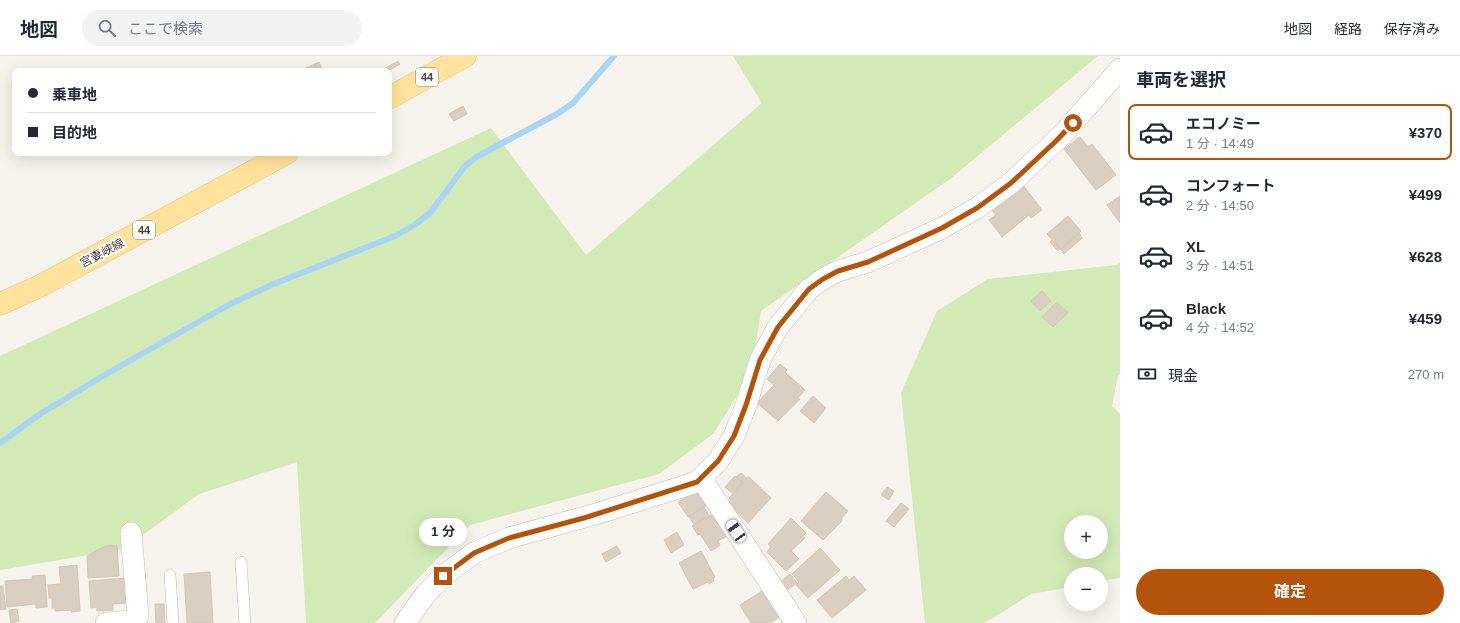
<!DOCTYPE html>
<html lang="ja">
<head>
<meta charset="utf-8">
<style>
  body { margin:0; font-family:Helvetica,"Noto Sans JP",sans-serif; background:#f2f2f3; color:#1f2937; height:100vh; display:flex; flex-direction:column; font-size:15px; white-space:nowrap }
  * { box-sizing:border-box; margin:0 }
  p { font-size:13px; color:#747a83 }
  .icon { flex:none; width:22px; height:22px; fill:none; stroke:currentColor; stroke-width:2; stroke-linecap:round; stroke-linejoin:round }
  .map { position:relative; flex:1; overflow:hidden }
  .side { display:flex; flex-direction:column; background:#fff; width:340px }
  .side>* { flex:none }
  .top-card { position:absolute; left:12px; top:12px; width:380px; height:88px; border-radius:8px; box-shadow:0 4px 16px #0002; display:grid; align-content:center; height:88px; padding:0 16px; background:#fff }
  .fabs { position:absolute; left:1064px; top:459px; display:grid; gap:8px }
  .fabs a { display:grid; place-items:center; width:44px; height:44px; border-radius:50%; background:#fff; box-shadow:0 4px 16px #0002; font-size:20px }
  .end { position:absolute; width:18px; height:18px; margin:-9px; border:5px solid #b45309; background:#fff; box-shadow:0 0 0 2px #fff }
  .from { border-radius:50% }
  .bubble { position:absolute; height:28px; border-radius:14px; background:#fff; box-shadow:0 4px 16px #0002; font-size:13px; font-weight:700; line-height:28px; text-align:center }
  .car { position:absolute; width:12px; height:24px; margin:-12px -6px; border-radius:5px; box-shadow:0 0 3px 1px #0007; background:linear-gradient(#fff 24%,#345 0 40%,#fff 0 76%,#345 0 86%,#fff 0) }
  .top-card b { display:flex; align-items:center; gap:14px; height:38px; font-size:15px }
  .top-card b+b { border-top:1px solid #e0e1e3 }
  .top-card i { width:10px; height:10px; background:#1f2937 }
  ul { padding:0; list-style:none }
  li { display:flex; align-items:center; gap:12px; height:56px; margin:0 8px 6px; padding:0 8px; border:2px solid transparent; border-radius:8px }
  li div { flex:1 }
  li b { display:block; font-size:15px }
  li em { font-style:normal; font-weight:700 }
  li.selected { border-color:#b45309 }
  li>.icon { width:36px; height:36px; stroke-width:1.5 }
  h2 { padding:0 16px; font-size:18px; line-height:48px }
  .pay { display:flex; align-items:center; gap:10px; height:44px; padding:0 16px; font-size:15px }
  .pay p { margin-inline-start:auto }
  .button { display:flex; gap:8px; margin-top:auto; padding:8px 16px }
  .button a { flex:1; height:46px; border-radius:24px; background:#b45309; color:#fff; font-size:16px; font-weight:700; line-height:46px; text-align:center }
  header { display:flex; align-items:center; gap:24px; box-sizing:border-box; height:56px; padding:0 20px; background:#fff; border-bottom:1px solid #e0e1e3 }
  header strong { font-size:19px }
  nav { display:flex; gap:22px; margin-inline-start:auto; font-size:14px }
  .search { width:280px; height:36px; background:#f2f2f3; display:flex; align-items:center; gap:10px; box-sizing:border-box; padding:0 14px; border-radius:22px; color:#747a83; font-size:15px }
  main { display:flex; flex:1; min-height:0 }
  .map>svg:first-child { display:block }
</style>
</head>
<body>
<header>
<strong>地図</strong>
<div class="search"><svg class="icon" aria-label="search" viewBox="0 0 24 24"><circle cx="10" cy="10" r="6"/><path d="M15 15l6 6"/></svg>ここで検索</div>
<nav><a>地図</a><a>経路</a><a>保存済み</a></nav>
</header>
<main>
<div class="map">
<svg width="1120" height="567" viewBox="0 0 1120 567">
  <rect width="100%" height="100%" fill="#f6f3ec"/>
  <g fill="#d2eab5" fill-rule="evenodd">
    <polygon points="733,0 1098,0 950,123 761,255 751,318 713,378 659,418 470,469 375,567 306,567 297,406 199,438 124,493 0,514 0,300 491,72 586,199 762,47"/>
    <path d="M1120,207V318L1118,319L1112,350L1120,358V522L1101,525V518H1071V531L1031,538L985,567H925L901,337L937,255L988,223L1116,209ZM1071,466H1101V496H1071Z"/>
  </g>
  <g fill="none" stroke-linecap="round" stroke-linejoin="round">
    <polyline stroke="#a9d4f2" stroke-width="6" points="0,387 37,360 101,321 230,248 276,227 395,180 413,170 430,157 465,110 478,100 557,58 573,47 614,0"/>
  </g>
  <g fill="#d8cfc1" stroke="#d3c7b4">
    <polygon points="398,5 400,8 388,15 380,15"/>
    <polygon points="319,6 323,15 300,15"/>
    <polygon points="463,50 467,58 454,65 449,58"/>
    <polygon points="1080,81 1088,91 1092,88 1116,119 1096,134 1064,93"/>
    <polygon points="1023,129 1042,154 1031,162 1029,159 1002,181 989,164 996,159 992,154"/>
    <polygon points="1120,140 1120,167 1107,149"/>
    <polygon points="1068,160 1081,175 1061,193 1047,178"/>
    <polygon points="1079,177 1082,182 1064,198 1060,193 1058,195 1050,186 1052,184 1061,193"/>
    <polygon points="1042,235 1051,245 1040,255 1031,245"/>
    <polygon points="1057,246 1068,257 1053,271 1042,261"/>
    <polygon points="780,308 787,314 785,316 805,334 798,342 800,343 778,365 757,347 774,329 767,323"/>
    <polygon points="813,340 826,352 814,367 800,355"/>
    <polygon points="741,417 747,422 749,421 771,442 748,467 727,447 731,443 729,442 743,427 736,421"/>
    <polygon points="735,420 743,427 733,438 725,431"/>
    <polygon points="887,431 894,435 889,444 881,439"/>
    <polygon points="695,436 698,436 707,449 688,461 678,446"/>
    <polygon points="826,436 848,455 841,463 842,465 823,484 801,465"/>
    <polygon points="901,447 909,453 894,471 886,465"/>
    <polygon points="704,451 709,460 694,469 689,460"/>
    <polygon points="714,457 727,480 718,485 720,489 711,495 700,478 698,479 692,470"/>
    <polygon points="791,462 806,477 803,480 805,482 791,495 799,503 786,515 767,496 771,491 768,488"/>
    <polygon points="677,476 684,489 671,497 664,484"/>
    <polygon points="117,489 119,520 88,522 87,500 105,490"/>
    <polygon points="617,490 621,497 606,506 602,498"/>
    <polygon points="820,492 840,514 808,542 796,529 799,526 792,518"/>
    <polygon points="701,495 715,521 713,522 714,525 709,528 708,526 693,533 679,507"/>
    <polygon points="77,509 80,555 71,556 71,554 55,555 55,552 52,552 52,542 49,542 48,529 61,528 59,511"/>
    <polygon points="210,516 213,567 187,567 184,518"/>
    <polygon points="790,518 797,527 786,535 779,527"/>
    <polygon points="45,519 47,551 36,552 36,548 7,551 5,525 33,523 32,520"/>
    <polygon points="846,520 849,524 854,520 866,534 832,562 817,544"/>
    <polygon points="126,522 128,547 113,548 113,554 97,555 97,551 91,552 89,525"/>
    <polygon points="0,530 3,530 6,553 0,554"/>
    <polygon points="762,535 766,543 769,541 781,560 770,567 751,567 740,549"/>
    <polygon points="155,548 164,548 165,567 156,567"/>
    <polygon points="17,553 19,565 11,567 9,554"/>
  </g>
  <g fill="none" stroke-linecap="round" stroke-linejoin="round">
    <g stroke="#c2bbae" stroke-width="12">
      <g id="lane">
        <polyline points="241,506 245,567"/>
        <polyline points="170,519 173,567"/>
      </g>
    </g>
    <g stroke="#c2bbae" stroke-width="22">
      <g id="street">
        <polyline points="701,422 796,567"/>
        <polyline points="106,567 132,565 138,560 131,477"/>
        <polyline points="405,567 425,539 443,520 474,497 509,482 596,458 697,426 718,405 734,380 746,349 760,304 778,271 809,233 823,223 838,215 868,206 942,172 977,152 1011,127 1064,77 1120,13"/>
      </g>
    </g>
    <g stroke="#e6c16a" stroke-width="23">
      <g id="primary">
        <polyline points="389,42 465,0"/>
        <polyline points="0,248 42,229 287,97"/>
      </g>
    </g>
    <use href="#lane" stroke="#fff" stroke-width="11"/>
    <use href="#street" stroke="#fff" stroke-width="21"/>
    <use href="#primary" stroke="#ffe39c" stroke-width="22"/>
  </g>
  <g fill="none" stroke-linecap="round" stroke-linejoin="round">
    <polyline stroke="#b45309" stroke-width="5" points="443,520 474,497 509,482 584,462 697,426 718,405 734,380 746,349 760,304 778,271 809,233 823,223 838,215 868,206 942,172 977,152 1011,127 1056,85 1073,67"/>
  </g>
  <g text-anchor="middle" stroke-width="4" stroke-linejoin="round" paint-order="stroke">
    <g fill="#fff" stroke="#817c74" stroke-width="1">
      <rect x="416" y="12" width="22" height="18" rx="3"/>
      <rect x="133" y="165" width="22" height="18" rx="3"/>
    </g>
    <g font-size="11" font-weight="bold" fill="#4b4439">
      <text x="427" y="25">44</text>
      <text x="144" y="178">44</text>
    </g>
    <g font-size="12" fill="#4b4439" stroke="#fff">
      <text transform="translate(102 197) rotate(-28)" y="4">宮妻峡線</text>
    </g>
  </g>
</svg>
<div class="fabs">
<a>+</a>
<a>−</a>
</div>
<i class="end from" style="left:1073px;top:67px"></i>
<i class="end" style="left:443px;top:520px"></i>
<div class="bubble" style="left:419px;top:462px;width:48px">1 分</div>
<i class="car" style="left:736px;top:475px;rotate:326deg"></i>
<div class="top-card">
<b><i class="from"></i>乗車地</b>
<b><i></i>目的地</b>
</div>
</div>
<section class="side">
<h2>車両を選択</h2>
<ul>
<li class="selected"><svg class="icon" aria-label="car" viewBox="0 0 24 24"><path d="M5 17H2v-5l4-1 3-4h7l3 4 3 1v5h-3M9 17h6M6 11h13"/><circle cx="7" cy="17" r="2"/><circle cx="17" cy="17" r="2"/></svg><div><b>エコノミー</b><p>1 分 · 14:49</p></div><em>¥370</em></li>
<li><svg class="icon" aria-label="car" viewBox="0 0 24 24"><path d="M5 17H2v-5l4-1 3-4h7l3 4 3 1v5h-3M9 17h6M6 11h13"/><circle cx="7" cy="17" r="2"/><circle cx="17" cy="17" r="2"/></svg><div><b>コンフォート</b><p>2 分 · 14:50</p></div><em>¥499</em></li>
<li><svg class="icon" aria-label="car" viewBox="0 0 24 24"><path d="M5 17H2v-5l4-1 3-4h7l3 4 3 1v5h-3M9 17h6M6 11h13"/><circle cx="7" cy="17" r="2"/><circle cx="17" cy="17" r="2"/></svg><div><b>XL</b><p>3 分 · 14:51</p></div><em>¥628</em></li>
<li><svg class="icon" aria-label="car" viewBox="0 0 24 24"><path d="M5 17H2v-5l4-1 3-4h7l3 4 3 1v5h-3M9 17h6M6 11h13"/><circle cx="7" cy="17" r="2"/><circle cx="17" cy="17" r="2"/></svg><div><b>Black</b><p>4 分 · 14:52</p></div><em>¥459</em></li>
</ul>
<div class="pay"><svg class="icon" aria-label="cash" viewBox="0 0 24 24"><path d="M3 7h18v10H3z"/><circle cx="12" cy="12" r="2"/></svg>現金<p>270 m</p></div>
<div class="button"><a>確定</a></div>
</section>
</main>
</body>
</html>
